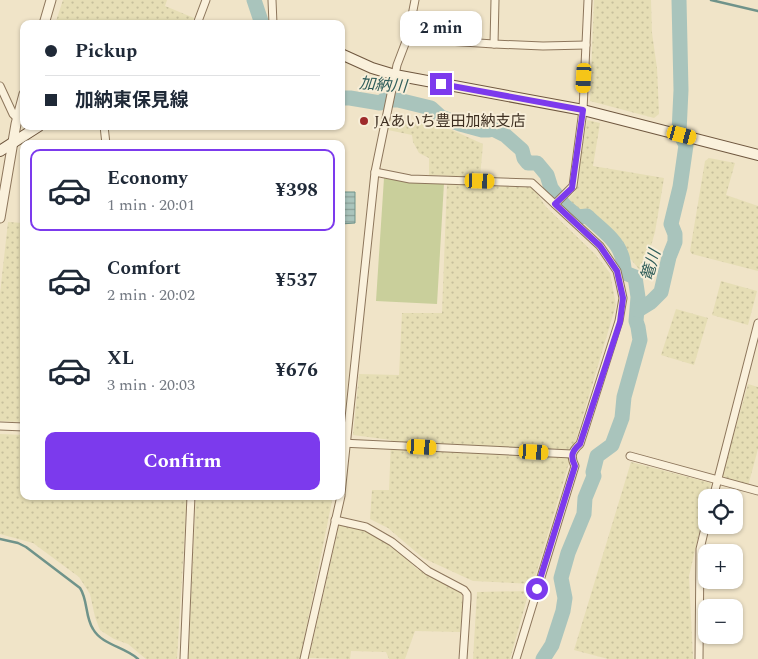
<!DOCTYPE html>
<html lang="en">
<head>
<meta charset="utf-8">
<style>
  body { margin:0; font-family:Spectral,"Noto Sans JP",serif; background:#f6f6f7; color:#1f2937; height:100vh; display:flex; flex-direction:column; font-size:19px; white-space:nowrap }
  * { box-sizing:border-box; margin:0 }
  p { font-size:16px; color:#747a83 }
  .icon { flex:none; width:28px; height:28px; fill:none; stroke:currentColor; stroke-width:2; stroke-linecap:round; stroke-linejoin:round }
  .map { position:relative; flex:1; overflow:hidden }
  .panel { position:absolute; left:20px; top:140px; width:325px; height:360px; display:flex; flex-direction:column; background:#fff; border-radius:10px; box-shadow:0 1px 4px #0004 }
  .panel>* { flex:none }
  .guide { position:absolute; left:20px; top:20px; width:325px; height:110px; border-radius:10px; box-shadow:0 1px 4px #0004; display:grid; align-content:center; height:110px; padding:0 25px; background:#fff }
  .controls { position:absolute; left:698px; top:489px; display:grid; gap:10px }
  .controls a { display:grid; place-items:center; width:45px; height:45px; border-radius:10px; background:#fff; box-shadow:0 1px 4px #0004; font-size:25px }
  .end { position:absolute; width:22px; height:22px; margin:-11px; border:6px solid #7c3aed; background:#fff; box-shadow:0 0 0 2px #fff }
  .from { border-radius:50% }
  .bubble { position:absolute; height:35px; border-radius:10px; background:#fff; box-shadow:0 1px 4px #0004; font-size:16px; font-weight:700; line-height:35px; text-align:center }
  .car { position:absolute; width:15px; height:30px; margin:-15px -8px; border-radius:6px; box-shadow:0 0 4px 1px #0007; background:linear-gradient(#f5c518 24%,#345 0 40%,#f5c518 0 76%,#345 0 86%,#f5c518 0) }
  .guide b { display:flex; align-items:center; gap:18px; height:48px; font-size:19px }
  .guide b+b { border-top:1px solid #e0e1e3 }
  .guide i { width:12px; height:12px; background:#1f2937 }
  ul { padding:9px 0 0; list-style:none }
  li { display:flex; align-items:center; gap:15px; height:82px; margin:0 10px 8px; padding:0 15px; border:2px solid transparent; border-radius:10px }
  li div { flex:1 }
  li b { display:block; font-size:19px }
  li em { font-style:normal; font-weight:700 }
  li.active { border-color:#7c3aed }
  li>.icon { width:45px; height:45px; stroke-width:1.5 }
  .button { display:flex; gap:10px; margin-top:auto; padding:10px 25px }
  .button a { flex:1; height:58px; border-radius:10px; background:#7c3aed; color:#fff; font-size:20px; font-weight:700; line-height:58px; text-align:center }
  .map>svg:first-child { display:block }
</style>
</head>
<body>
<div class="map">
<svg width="758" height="659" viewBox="0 0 758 659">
  <defs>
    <pattern id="farmland-dots" width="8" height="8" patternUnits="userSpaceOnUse" patternTransform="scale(1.25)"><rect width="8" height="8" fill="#e6deb5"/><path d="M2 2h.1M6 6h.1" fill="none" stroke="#c6bf9b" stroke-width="1.8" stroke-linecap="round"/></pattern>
    <pattern id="water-rules" width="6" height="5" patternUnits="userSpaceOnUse" patternTransform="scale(1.25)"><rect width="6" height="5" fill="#a9c4bc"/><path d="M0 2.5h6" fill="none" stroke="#8ba098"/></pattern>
  </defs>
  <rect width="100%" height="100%" fill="#f0e4c8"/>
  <g fill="url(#farmland-dots)">
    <polygon points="63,0 167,0 165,6 194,18 192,24 55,24"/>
    <polygon points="594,0 651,0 652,33 657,68 659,114 654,118 590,101"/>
    <polygon points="392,117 452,130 483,144 480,177 429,175 429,158 419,153 413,142 412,135 388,130"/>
    <polygon points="587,120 600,123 593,166 664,178 655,232 643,274 624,251 566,201 575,192"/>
    <polygon points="709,158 735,163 726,195 758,206 758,271 692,254 690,251 705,161"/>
    <polygon points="447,183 532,186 546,207 595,254 610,273 616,305 533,584 473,581 423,558 388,528 370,519 372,490 389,490 391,440 353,435 359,374 399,375 402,313 442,313"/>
    <polygon points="8,222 24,223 24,422 0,421 0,294"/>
    <polygon points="721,281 757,291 748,325 712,315"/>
    <polygon points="676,309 708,318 694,365 661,355"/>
    <polygon points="748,384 758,387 758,449 748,486 723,478 722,476"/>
    <polygon points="0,434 24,435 24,496 187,496 177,659 146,659 128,644 114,639 100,630 95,617 90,594 79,577 33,543 0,534"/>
    <polygon points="631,462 711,483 689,576 693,659 608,659 574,650"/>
    <polygon points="196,496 333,496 300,659 188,659"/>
    <polygon points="339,525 370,532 392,545 417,569 461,592 463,603 460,632 415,631 405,659 389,659 386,652 351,651 350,659 309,658"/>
    <polygon points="529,591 510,659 473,659 477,592"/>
  </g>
  <polygon fill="#c9cf9b" points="384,178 411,182 444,183 437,304 376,301"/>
  <polygon fill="url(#water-rules)" stroke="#6f938a" points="341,192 355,192 355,223 341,224"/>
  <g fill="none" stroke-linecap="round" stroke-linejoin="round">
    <g stroke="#6f938a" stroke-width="2.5">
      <polyline points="711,0 758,11"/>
      <path d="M0,539L18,543L26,547L80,588C88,600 85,617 93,629C102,645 125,647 138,659"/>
    </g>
    <g stroke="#a9c4bc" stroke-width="15">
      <polyline points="254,0 262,24"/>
      <path d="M341,98H350L380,103L384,100H398L431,108L441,117L460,124L482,130H489L491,128L505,135L522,150L524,158L528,163H537L547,175L551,188L565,206L578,217L587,216C598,227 616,239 621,254C624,260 623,266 625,273L635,277L638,297L636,321L638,327L640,340L624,397L622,418L612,445L597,456L593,472L594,476L585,498L584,514L568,553L561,578L565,598L563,611L552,645L543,659"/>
      <polyline points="638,310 651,302 661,292 669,257 675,242 675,234 671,224 680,187 686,145 679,132 681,90 679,0"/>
    </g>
    <g stroke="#8d765c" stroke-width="9">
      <g id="minor">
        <polyline points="272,0 273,24"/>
        <polyline points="495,0 494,44 543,46 586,45"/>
        <polyline points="197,24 206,0"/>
        <polyline points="408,36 432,40 494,44"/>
        <polyline points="0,86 13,114 18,119"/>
        <polyline points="104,126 106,144"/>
        <path d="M375,172L410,179L532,183L600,246L617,271L620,284L623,298L619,321L580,444C572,451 570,456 575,466L516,659"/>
        <polyline points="555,204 573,186 583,110 588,0"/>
        <polyline points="0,426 24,427"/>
        <polyline points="341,443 572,454"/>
        <polyline points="630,456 758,491"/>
        <polyline points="341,494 375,172 397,65 408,36 415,0"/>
        <polyline points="713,498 758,323"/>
        <polyline points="335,520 366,527 392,542 428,571 464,590 467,594 467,599 463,659"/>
        <polyline points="184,659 191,496"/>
        <polyline points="304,659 341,496"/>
        <polyline points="699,659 700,549 706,524"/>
      </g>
    </g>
    <g stroke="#8d765c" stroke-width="11">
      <g id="tertiary">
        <polyline points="44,24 51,0"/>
        <polyline points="0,218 16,124 24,94"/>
      </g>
    </g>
    <g stroke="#6f573f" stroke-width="12">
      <g id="secondary">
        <polyline points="341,54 372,68 395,75 583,110 758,155"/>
        <polyline points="0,151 39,126"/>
      </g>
    </g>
    <use href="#minor" stroke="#faf1dc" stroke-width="7"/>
    <use href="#tertiary" stroke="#faf1dc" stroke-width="9"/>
    <use href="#secondary" stroke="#faf1dc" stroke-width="10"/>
  </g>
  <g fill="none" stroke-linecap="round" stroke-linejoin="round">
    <path stroke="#7c3aed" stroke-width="6" d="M441,84L583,110L572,188L555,204L600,246L617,271L623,298L620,322L580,444C572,451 570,456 575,466L537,589"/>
  </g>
  <circle fill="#9e2a2b" stroke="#f7eed8" stroke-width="2" cx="364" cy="121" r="5"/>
  <g text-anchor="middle" stroke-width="4" stroke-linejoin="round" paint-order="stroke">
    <g font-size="15" fill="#3d2e20" stroke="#f7eed8" text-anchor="start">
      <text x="374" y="126">JAあいち豊田加納支店</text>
    </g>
    <g font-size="16" font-style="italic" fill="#2f5d5a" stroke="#f7eed8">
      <text transform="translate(383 84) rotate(4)" y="6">加納川</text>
      <text transform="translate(650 265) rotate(-74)" y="6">篭川</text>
    </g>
  </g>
</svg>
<div class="controls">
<a><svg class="icon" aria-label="locate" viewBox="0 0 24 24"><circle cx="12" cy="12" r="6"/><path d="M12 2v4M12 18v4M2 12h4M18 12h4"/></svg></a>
<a>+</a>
<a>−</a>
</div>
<i class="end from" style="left:537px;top:589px"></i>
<i class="end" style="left:441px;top:84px"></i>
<div class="bubble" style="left:400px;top:11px;width:82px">2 min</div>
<i class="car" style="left:584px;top:78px;rotate:183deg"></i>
<i class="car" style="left:682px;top:135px;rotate:105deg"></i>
<i class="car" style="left:480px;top:181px;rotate:92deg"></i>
<i class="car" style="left:422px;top:447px;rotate:93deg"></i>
<i class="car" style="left:534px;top:452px;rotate:93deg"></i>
<div class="guide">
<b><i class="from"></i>Pickup</b>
<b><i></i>加納東保見線</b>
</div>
<section class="panel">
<ul>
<li class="active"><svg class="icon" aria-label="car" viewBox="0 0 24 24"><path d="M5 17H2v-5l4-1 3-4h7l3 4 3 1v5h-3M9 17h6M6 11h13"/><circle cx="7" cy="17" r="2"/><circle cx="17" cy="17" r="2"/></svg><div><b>Economy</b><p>1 min · 20:01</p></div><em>¥398</em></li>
<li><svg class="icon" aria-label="car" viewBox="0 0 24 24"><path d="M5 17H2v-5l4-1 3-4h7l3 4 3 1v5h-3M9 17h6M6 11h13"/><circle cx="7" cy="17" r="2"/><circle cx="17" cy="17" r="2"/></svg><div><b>Comfort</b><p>2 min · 20:02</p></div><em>¥537</em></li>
<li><svg class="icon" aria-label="car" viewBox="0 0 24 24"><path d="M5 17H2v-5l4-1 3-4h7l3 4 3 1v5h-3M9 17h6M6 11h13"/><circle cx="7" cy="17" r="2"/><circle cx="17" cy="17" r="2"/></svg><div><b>XL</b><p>3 min · 20:03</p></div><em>¥676</em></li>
</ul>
<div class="button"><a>Confirm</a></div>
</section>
</div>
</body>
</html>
